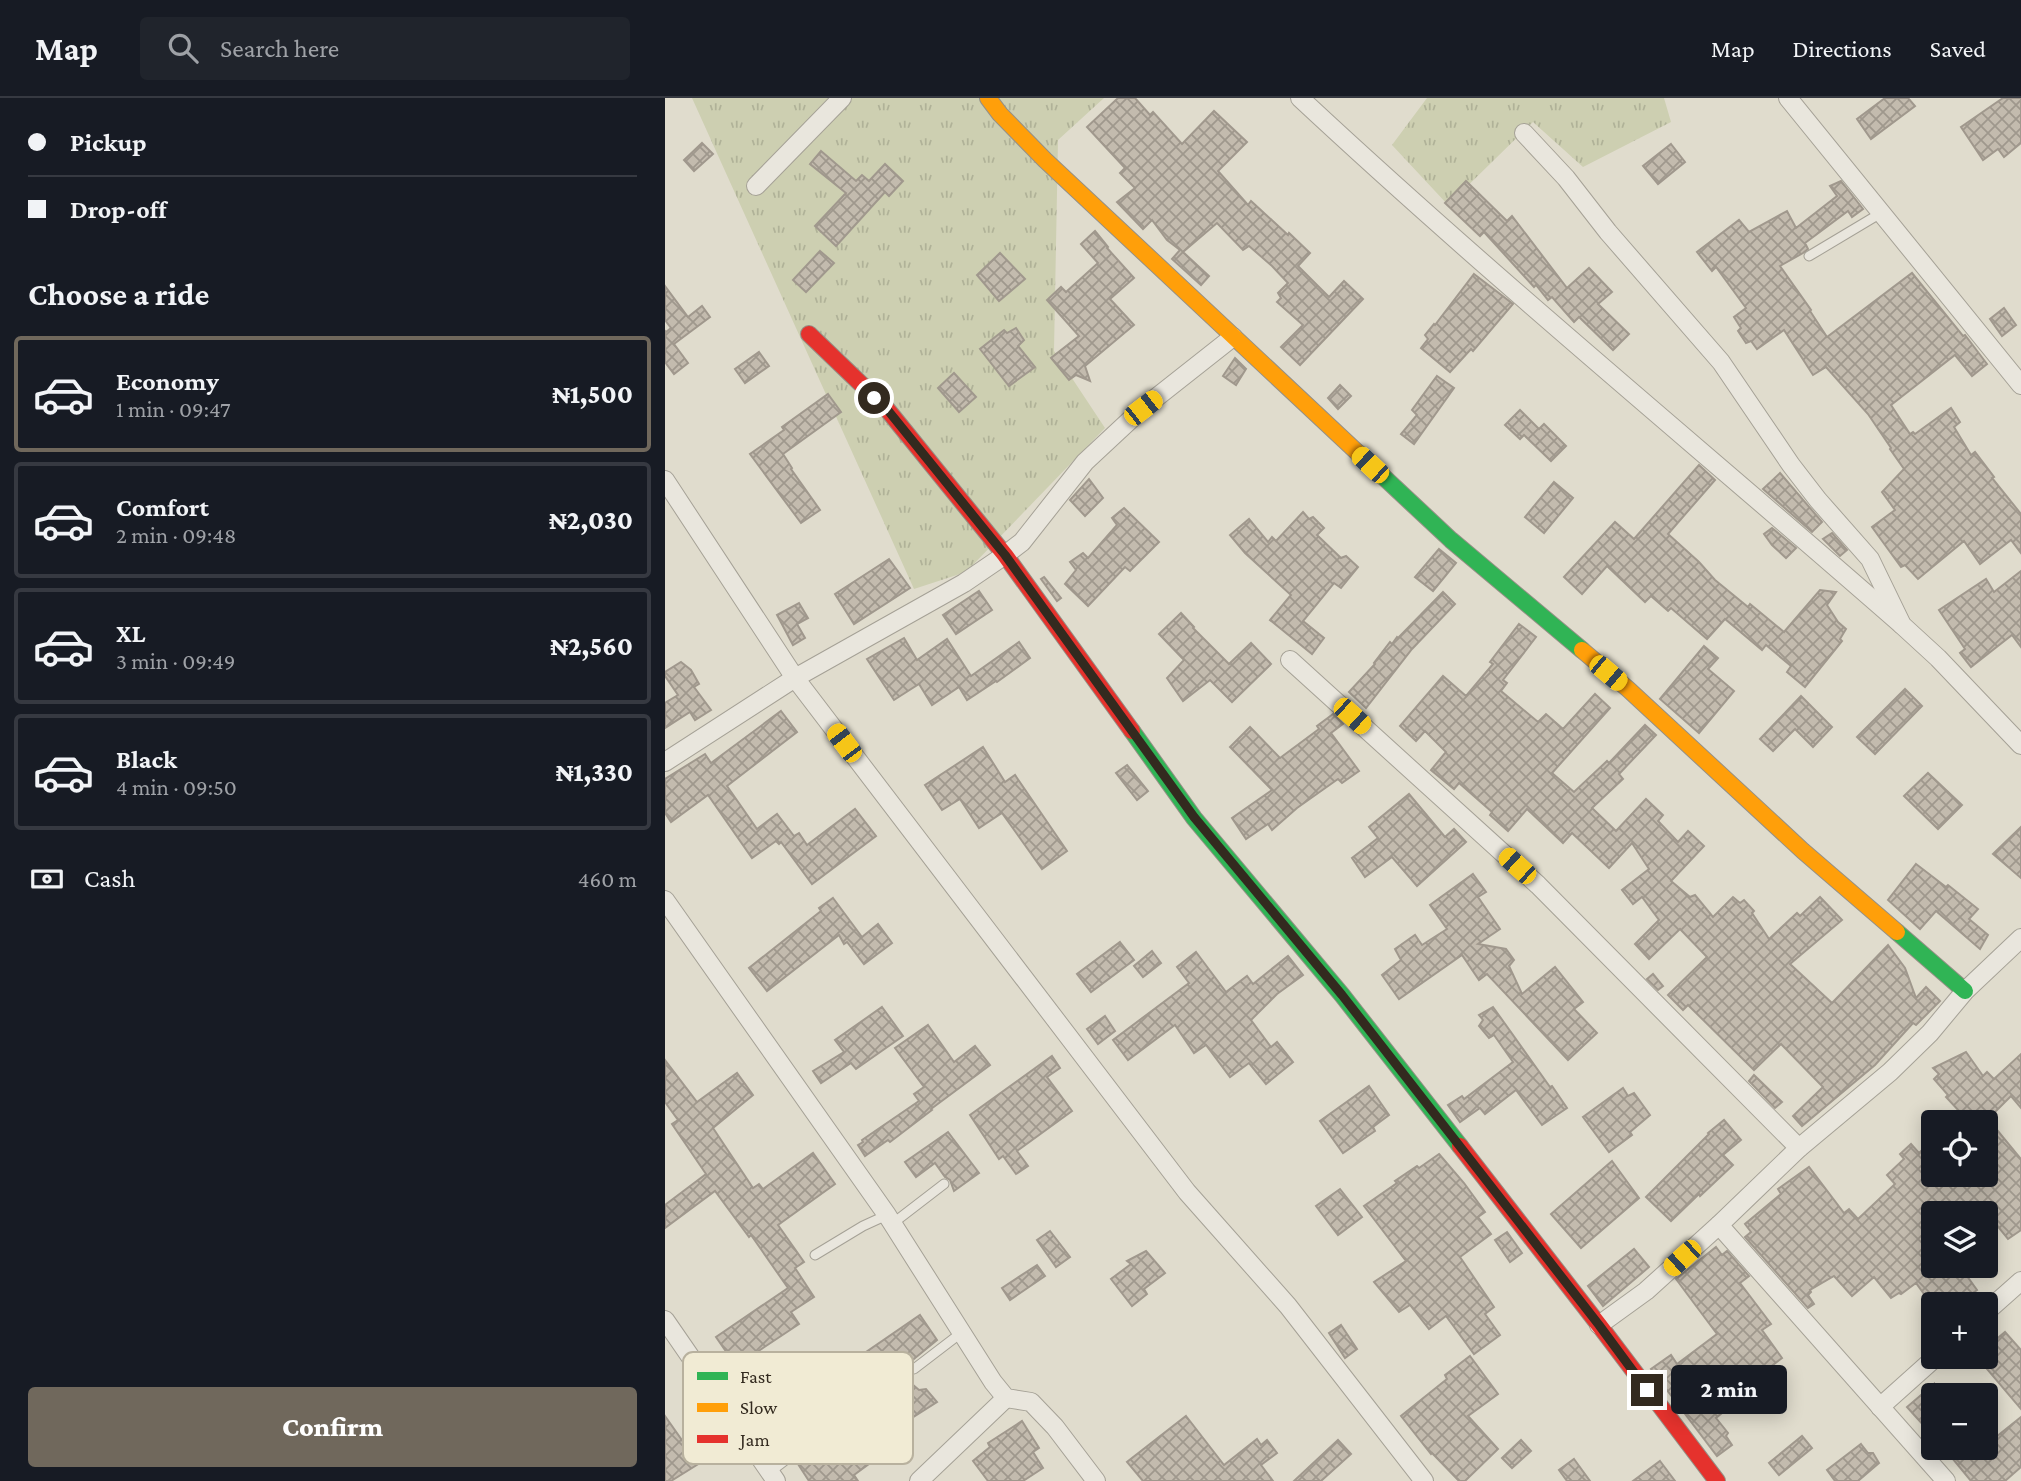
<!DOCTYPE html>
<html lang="en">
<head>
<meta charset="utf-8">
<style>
  body { margin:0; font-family:"Crimson Pro",serif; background:#20242c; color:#f1f3f6; height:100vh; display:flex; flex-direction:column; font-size:26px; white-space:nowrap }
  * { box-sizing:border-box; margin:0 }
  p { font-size:23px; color:#9ea1a6 }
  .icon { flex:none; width:38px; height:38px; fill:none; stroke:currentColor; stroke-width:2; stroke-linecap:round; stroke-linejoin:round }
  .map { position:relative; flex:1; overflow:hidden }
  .side { display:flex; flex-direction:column; background:#171b24; width:665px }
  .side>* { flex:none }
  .banner { display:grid; align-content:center; height:154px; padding:0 28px; background:#171b24 }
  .tools { position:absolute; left:1256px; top:1012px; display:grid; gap:14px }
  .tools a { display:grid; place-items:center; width:77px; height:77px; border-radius:7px; background:#171b24; box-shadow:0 4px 18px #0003; font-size:35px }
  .end { position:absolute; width:32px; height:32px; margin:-16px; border:9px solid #332a1f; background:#fff; box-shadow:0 0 0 4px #fff }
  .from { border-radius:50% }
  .bubble { position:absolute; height:49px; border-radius:7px; background:#171b24; box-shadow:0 4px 18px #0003; font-size:23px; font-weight:800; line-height:49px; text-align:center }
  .car { position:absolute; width:21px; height:42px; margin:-21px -10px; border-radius:9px; box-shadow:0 0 5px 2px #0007; background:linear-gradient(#f5c518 24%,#345 0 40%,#f5c518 0 76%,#345 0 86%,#f5c518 0) }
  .banner b { display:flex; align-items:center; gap:24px; height:66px; font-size:26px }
  .banner b+b { border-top:2px solid #363941 }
  .banner i { width:18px; height:18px; background:#f1f3f6 }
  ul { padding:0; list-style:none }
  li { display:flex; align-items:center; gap:21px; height:116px; margin:0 14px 10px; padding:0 14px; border:4px solid #363941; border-radius:7px }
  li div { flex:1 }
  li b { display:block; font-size:26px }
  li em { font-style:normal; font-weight:800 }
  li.on { border-color:#70685c }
  li>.icon { width:63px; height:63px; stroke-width:1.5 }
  h2 { padding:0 28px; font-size:32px; line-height:84px }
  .pay { display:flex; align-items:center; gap:18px; height:77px; padding:0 28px; font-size:26px }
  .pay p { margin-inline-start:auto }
  .primary-button { display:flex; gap:14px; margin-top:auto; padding:14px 28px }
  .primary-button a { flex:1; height:80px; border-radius:7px; background:#70685c; color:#fff; font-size:28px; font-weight:800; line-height:80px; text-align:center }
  header { display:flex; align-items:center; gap:42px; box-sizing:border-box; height:98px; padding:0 35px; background:#171b24; border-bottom:2px solid #363941 }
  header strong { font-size:33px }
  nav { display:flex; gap:38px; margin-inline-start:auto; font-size:24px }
  .search { width:490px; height:63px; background:#20242c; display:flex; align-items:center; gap:18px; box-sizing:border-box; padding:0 24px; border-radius:7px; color:#9ea1a6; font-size:26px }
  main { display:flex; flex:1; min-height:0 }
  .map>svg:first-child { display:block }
</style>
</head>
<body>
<header>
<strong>Map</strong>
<div class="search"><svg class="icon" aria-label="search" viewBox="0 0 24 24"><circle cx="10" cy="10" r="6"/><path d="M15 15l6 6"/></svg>Search here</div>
<nav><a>Map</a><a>Directions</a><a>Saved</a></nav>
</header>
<main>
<section class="side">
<div class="banner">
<b><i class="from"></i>Pickup</b>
<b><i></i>Drop-off</b>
</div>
<h2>Choose a ride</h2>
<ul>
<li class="on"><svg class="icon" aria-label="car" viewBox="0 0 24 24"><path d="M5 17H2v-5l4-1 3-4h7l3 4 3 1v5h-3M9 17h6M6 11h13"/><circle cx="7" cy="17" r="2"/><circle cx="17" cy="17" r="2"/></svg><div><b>Economy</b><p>1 min · 09:47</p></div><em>₦1,500</em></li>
<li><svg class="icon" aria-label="car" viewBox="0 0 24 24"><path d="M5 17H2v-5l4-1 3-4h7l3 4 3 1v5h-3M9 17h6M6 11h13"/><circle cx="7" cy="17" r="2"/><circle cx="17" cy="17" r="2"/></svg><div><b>Comfort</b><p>2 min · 09:48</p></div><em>₦2,030</em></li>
<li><svg class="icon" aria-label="car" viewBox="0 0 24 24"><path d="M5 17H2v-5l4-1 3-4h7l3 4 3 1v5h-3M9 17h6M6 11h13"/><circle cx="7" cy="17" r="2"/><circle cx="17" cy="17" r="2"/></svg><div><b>XL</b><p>3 min · 09:49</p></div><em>₦2,560</em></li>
<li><svg class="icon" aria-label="car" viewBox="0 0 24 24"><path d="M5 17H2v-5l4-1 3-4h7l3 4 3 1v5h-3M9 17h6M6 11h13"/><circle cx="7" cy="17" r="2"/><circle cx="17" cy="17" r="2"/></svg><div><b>Black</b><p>4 min · 09:50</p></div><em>₦1,330</em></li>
</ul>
<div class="pay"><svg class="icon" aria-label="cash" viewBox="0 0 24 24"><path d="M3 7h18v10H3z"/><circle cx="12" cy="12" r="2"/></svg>Cash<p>460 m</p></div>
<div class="primary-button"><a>Confirm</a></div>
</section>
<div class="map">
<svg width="1356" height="1383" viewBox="0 0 1356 1383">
  <defs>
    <pattern id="grass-tufts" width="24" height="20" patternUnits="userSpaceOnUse" patternTransform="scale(1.75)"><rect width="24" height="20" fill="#cdcfb1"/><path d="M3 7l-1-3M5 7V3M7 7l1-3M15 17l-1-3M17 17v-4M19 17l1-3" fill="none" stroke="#b0b298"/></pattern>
    <pattern id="building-cross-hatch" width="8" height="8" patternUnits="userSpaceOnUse" patternTransform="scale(1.75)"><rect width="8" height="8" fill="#c3bbae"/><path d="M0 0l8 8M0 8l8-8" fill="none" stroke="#9f988d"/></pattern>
  </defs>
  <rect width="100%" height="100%" fill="#e0dccd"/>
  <g fill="url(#grass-tufts)">
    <polygon points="27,0 439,0 393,42 389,253 440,330 301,474 249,491"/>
    <polygon points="762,0 999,0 1006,24 918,69 868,24 783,107 727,47"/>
  </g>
  <g fill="url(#building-cross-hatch)" stroke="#a0988d" stroke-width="2">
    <polygon points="453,0 470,0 485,17 488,14 517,46 549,13 582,44 553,73 583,107 586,103 623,137 624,135 645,155 633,168 664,199 679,183 698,201 635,267 616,249 638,227 612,204 616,200 613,195 623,185 607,168 584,148 578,152 552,125 518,154 544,178 536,187 507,161 515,152 502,142 487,122 478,131 452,104 470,90 455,75 460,70 422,29"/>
    <polygon points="1220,0 1243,0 1250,8 1206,41 1192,21"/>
    <polygon points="1338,0 1356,0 1356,45 1339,59 1333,51 1318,62 1296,29"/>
    <polygon points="37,45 48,56 29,73 19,62"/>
    <polygon points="1006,46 1020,64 993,86 978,68"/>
    <polygon points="156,53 191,83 197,77 204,83 220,66 238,83 224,98 220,94 171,148 150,128 181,95 145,66"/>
    <polygon points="801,83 842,123 847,118 902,190 924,170 947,194 933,206 964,236 948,252 914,219 909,224 887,199 883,202 871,187 869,189 819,134 815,138 780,105"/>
    <polygon points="1176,83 1198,111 1187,119 1183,113 1140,145 1143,151 1138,155 1115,168 1146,212 1145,213 1162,239 1247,175 1298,238 1300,237 1322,266 1307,278 1290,257 1226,307 1245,336 1248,334 1250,336 1286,310 1295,324 1289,329 1306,357 1310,354 1329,379 1327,380 1356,416 1356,455 1346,442 1315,466 1299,443 1253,481 1240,467 1236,469 1207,429 1230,412 1217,394 1239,371 1225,351 1226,350 1203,316 1161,269 1148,277 1119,232 1092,251 1086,243 1081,245 1073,233 1076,230 1069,219 1081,210 1051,169 1047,173 1032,154 1074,122 1084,134 1122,113 1131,130 1172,98 1165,88"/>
    <polygon points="430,133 443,149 442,150 469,180 445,201 469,227 420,268 425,283 411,277 404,282 386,260 414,238 382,202 396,189 401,194 433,165 416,146"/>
    <polygon points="155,153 169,165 141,194 128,182"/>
    <polygon points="335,155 360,181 334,203 312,177"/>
    <polygon points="809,176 848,206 808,253 806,251 785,274 756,250 763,241 760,237 769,226 770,227"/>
    <polygon points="0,188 23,219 37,208 45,219 9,246 23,265 9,276 0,264 0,233 1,234 6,230 0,222"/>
    <polygon points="1339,210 1351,227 1337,238 1325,221"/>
    <polygon points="351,230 359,242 353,248 370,269 344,288 315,251 339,232 342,235"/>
    <polygon points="94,254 104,268 80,285 70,271"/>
    <polygon points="570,260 581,271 571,287 558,278"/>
    <polygon points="289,275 311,299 294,314 273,290"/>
    <polygon points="772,278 789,290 749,346 736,336 752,317 747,312"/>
    <polygon points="675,287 686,298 673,311 663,300"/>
    <polygon points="163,296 176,314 118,356 127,370 126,371 155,412 136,425 85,356 119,332 117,329"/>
    <polygon points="855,312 874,331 879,326 901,348 886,363 859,337 855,341 840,327"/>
    <polygon points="1034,367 1050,382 1003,436 1034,464 1050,482 1083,509 1085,506 1119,534 1155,492 1171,494 1162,507 1173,524 1181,531 1175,541 1177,543 1140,589 1122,574 1126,568 1101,547 1097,552 1060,521 1042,541 1006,510 1003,513 986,498 980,504 942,468 917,496 899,479 950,424 969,441"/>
    <polygon points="1115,375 1157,424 1147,434 1098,391"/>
    <polygon points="424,381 438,400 420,418 405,402"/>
    <polygon points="889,384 908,400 879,435 860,419"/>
    <polygon points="459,410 494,444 465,473 460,469 423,508 400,486 411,472 405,464 418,455 423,460 452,427 447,420"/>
    <polygon points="638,414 644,421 648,419 659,430 652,437 676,460 681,458 693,469 676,490 669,485 638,523 659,540 647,556 605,522 626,497 580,455 565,437 584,421 603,444 607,439 611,443"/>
    <polygon points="1107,430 1131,450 1121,460 1107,447 1099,436"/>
    <polygon points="1167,435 1182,452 1175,458 1158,441"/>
    <polygon points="774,451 791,465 768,493 750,479"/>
    <polygon points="224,461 245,490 189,526 170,496"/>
    <polygon points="1356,473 1356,549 1347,537 1306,569 1295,555 1300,551 1274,512 1321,481 1329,494"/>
    <polygon points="379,479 396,500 392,503 376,481"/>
    <polygon points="314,493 327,512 291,536 278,517"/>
    <polygon points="778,494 790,506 747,551 701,610 684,594 710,566 709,565 725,544 727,546 732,539 733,540"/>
    <polygon points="134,505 143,520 132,526 140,540 128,547 112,517"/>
    <polygon points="516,515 529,529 528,530 564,566 586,545 606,566 567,604 545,582 518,603 502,580 519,562 494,536"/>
    <polygon points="854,526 871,539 838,582 842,585 836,593 873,624 881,616 898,631 930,596 945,610 887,675 909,694 942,663 944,665 980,627 991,637 954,676 958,681 927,710 951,733 981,701 998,717 993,723 1013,744 1023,733 1039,748 1006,783 1025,799 1030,797 1048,819 1068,799 1075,805 1079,802 1089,813 1087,815 1104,841 1132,815 1135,818 1155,799 1177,822 1125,866 1167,905 1223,847 1240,870 1251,900 1261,889 1275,903 1251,927 1248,925 1210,967 1137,1028 1128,1018 1158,989 1116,946 1089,972 1023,907 1018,912 1003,897 1042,859 1015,831 984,861 970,846 994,822 977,799 968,806 957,792 984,771 967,745 944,770 907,735 898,745 862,711 843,733 825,717 827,714 794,685 789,691 766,672 781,654 760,633 751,643 735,628 778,578 801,598 828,566 825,564"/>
    <polygon points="239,540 252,562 282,541 306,578 354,544 365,560 332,584 331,583 302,602 294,589 267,607 254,586 229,602 202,561"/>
    <polygon points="1039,548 1053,560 1043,571 1069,593 1034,635 995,601"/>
    <polygon points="16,564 26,572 34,586 29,589 46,612 30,622 25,614 0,630 0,605 13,597 0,578 0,574"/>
    <polygon points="1240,591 1257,608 1210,656 1192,639"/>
    <polygon points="1136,598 1167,629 1148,649 1130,631 1108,653 1095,641"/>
    <polygon points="116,613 132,634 62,688 92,731 112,716 129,738 134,735 142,747 190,711 211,738 147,786 116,744 114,746 111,743 87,760 43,697 6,724 0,715 0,681 40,656 46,665"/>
    <polygon points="668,616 678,626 666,635 694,673 677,685 673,681 632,710 607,732 603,726 581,741 567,720 607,692 565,649 585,629 615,660 654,631 652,628"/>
    <polygon points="318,649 340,684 350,677 402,753 377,771 337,715 314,730 295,701 277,712 260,687"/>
    <polygon points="462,667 483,693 472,702 451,675"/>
    <polygon points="1263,675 1297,707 1273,731 1239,698"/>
    <polygon points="744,696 780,739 789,731 801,744 752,788 727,759 700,779 687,760 713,740 704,729"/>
    <polygon points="1356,729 1356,780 1328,756"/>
    <polygon points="1251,766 1281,789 1283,787 1313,811 1304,821 1323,837 1315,851 1271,813 1255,831 1223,802"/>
    <polygon points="808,776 821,794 813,799 835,831 813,846 841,851 849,862 844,868 857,896 890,869 918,904 909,911 932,935 903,962 822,876 814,882 797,857 734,901 717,877 736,862 730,851 750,837 757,847 782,831 765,807"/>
    <polygon points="168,800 197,839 213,826 227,845 199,866 182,844 179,846 174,837 102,893 84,870 156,813 154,810"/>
    <polygon points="455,844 469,862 426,894 412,876"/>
    <polygon points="487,853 496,865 478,879 469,868"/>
    <polygon points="531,854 561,894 582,878 588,886 623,858 638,877 612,896 586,922 606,949 612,944 628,964 601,986 584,965 565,979 541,947 529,955 510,927 463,962 448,942 524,885 512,869"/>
    <polygon points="988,876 998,888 993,892 982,881"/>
    <polygon points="217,909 238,938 191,971 186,965 156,985 148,973 179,954 170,942"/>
    <polygon points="828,909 885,989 887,988 902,1010 877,1027 851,992 820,1016 815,1010 795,1024 783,1007 797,998 799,1001 848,964 829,937 824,940 814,928 818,922 814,917"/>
    <polygon points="440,918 450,933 433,946 422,931"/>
    <polygon points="263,927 289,964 310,948 325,967 266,1011 267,1012 225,1044 223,1042 200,1058 193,1047 198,1044 197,1042 254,1003 249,996 259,989 230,950"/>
    <polygon points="1301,954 1318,978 1322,974 1329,981 1356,956 1356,1010 1346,998 1323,1021 1356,1061 1356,1132 1343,1141 1322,1115 1269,1115 1269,1167 1294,1167 1312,1192 1294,1205 1288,1196 1276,1206 1269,1206 1269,1210 1251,1185 1236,1196 1234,1195 1226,1200 1209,1179 1187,1198 1169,1178 1145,1192 1146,1194 1143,1197 1149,1206 1143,1210 1080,1139 1086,1134 1080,1126 1116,1096 1113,1091 1144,1069 1179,1115 1184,1111 1193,1121 1230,1086 1222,1077 1239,1061 1235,1056 1246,1046 1254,1055 1269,1041 1269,1076 1321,1076 1321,1022 1287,1024 1296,1015 1281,999 1283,997 1269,981 1274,976 1268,970"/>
    <polygon points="387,958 395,970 382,979 407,1013 352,1053 363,1068 351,1076 338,1058 334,1061 305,1017"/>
    <polygon points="0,962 32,1004 72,975 88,997 48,1030 88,1090 94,1086 98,1091 148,1055 170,1086 113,1127 139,1164 130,1170 149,1199 126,1214 134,1226 71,1268 70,1267 53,1279 45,1267 62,1255 51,1239 123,1190 86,1137 84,1139 50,1093 0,1130 0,1107 41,1076 7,1026 13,1022 0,1004"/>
    <polygon points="1089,977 1117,1004 1110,1010 1084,983"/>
    <polygon points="704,988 724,1017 708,1029 710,1033 678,1055 655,1023"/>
    <polygon points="958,990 963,998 969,995 985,1017 965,1034 967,1037 944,1054 918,1019"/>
    <polygon points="1059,1022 1076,1042 1058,1057 1068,1067 1035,1098 1034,1096 1006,1123 981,1099 1044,1036 1043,1035"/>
    <polygon points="283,1034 314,1075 289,1093 285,1082 280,1079 270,1065 251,1079 240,1064"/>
    <polygon points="774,1056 799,1085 820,1114 813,1119 826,1136 795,1159 829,1209 820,1216 835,1237 809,1256 781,1218 764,1231 745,1207 734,1214 709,1184 741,1163 699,1108 732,1085 730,1083 752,1068 754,1070"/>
    <polygon points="947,1063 974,1100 916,1150 886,1116"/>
    <polygon points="675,1091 697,1119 673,1137 651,1108"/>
    <polygon points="385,1133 405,1159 391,1169 372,1142"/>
    <polygon points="842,1134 857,1155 845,1164 830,1142"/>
    <polygon points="1051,1149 1057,1157 1062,1153 1084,1178 1075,1185 1106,1226 1097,1232 1117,1260 1082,1287 1083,1289 1077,1293 1079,1297 1051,1320 1063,1335 1061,1338 1067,1347 1052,1358 986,1271 1006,1257 1012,1266 1052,1236 1011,1181"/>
    <polygon points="969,1151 984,1169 938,1208 923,1188"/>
    <polygon points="481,1153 500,1175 479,1191 482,1196 467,1208 446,1181 466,1166 462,1163"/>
    <polygon points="372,1167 380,1178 345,1202 337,1190"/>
    <polygon points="255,1217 272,1242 233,1274 254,1292 261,1291 272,1304 228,1332 239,1346 222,1359 219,1355 189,1377 193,1383 144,1383 131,1363 141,1354 141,1347 133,1344 124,1350 105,1320"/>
    <polygon points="676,1227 692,1251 680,1260 664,1235"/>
    <polygon points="1340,1234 1356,1252 1356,1311 1311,1258 1321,1258 1321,1250"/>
    <polygon points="805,1258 833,1296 803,1318 833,1351 800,1383 794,1383 767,1355 766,1356 736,1318 782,1281 780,1277"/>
    <polygon points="1269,1286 1269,1339 1242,1309"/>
    <polygon points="0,1318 19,1345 29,1338 43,1360 6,1383 0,1383"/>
    <polygon points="521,1318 559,1367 592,1341 596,1347 602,1342 612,1355 596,1367 608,1383 478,1383 462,1364"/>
    <polygon points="1356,1319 1356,1369 1340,1383 1306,1383 1278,1349 1321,1349 1321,1347"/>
    <polygon points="357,1323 374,1350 368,1354 378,1370 358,1383 323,1383 308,1363 325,1349 323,1345"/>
    <polygon points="1137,1338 1147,1350 1114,1377 1104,1365"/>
    <polygon points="673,1342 686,1356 656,1383 629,1383"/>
    <polygon points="856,1342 866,1353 847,1370 837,1360"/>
    <polygon points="1196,1346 1203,1355 1208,1355 1214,1365 1193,1383 1170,1383 1162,1372"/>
    <polygon points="909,1361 925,1383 902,1383 894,1372"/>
    <polygon points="995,1363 1010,1383 968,1383"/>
  </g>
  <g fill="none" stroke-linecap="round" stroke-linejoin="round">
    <g stroke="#a5a196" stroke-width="11">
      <g id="lane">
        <polyline points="1144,158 1216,115"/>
        <polyline points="227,1126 279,1086"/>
        <polyline points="150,1157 198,1128 222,1117"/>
        <polyline points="249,1271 296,1235"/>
        <polyline points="105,1374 135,1351"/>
      </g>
    </g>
    <g stroke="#a5a196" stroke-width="20">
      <g id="street">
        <path d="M635,0C830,182 1036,351 1237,527"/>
        <polyline points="1123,0 1356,287"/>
        <polyline points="859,35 901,80 943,134 1056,264 1126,367 1153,402 1205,461 1237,527 1273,560 1356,647"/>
        <polyline points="91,88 177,0"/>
        <polyline points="0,382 130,580 522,1094 623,1208 759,1383"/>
        <polyline points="625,562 873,787 1134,1050"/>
        <polyline points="0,664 130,580 299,485 340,457 357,444 420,364 478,310 568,239"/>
        <polyline points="0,802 222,1117 328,1284 341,1300 366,1304 390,1329 431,1383"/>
        <polyline points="1054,1127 1281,1383"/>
        <polyline points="1321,1214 1356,1183"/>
        <polyline points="0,1222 111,1383"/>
        <polyline points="934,1227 981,1193 1054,1127 1134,1050 1225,974 1265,935 1300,893 1356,840"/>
        <polyline points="1215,1309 1272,1258"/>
        <polyline points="254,1383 341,1300"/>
      </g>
    </g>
    <g stroke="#959086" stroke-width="18">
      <g id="fast">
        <polyline points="693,355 786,442 917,552"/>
        <polyline points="467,633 529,720 677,897 795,1048"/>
        <polyline points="1232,834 1300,893"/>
      </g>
    </g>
    <g stroke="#959086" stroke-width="18">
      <g id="slow">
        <polyline points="323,0 335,16 380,62 693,355"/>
        <polyline points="917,552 963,591 1138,753 1232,834"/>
      </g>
    </g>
    <g stroke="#959086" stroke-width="18">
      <g id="jam">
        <polyline points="144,236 221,310 340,457 467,633"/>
        <polyline points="795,1048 934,1227 1052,1383"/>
      </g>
    </g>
    <use href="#lane" stroke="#e9e6dd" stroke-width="9"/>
    <use href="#street" stroke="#e9e6dd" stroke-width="18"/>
    <use href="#fast" stroke="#30b455" stroke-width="16"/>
    <use href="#slow" stroke="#ff9f0a" stroke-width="16"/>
    <use href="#jam" stroke="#e5322d" stroke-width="16"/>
  </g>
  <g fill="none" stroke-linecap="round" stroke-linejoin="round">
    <polyline stroke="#332a1f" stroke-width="9" points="209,300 221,310 340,457 529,719 677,897 934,1227 982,1292"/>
  </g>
  <rect x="18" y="1254" width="230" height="112" rx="10" fill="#f1ebd4" stroke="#b8b19e" stroke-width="2"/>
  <rect x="32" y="1274" width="31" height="8" fill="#30b455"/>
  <rect x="32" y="1305" width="31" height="9" fill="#ff9f0a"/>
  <rect x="32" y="1337" width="31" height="8" fill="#e5322d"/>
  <g font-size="19" fill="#332a1f">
    <text x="75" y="1285">Fast</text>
    <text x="75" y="1316">Slow</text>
    <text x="75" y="1348">Jam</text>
  </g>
</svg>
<div class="tools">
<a><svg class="icon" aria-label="locate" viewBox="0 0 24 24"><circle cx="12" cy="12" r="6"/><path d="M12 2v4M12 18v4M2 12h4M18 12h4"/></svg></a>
<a><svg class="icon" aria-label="layers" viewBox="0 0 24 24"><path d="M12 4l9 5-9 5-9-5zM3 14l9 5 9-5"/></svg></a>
<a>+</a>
<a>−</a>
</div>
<i class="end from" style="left:209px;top:300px"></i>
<i class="end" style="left:982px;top:1292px"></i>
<div class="bubble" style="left:1006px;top:1267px;width:116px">2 min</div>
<i class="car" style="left:478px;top:310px;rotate:52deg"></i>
<i class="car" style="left:705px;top:367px;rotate:313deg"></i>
<i class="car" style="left:943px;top:575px;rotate:130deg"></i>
<i class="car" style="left:687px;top:618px;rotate:132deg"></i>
<i class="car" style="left:179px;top:645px;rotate:323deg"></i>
<i class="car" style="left:852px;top:768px;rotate:312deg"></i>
<i class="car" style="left:1017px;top:1160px;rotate:228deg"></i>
</div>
</main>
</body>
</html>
